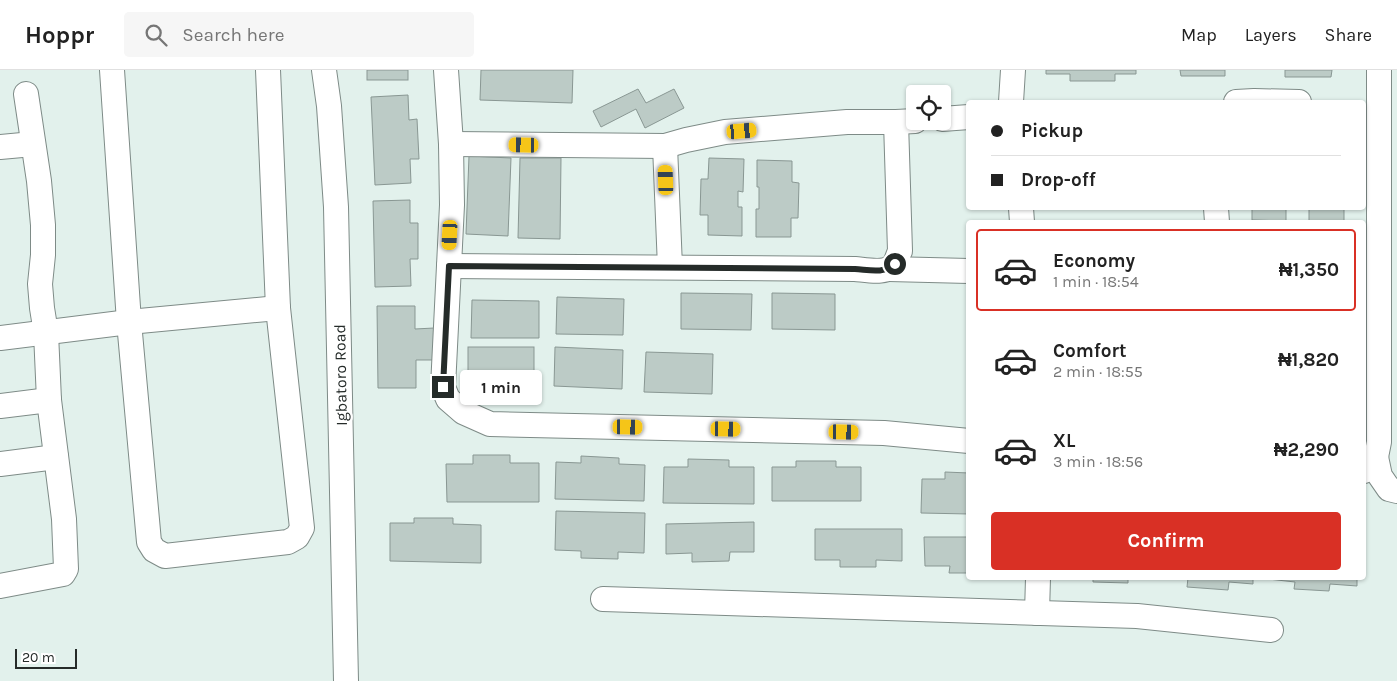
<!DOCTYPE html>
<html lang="en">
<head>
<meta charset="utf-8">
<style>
  body { margin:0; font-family:Karla,sans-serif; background:#f6f6f6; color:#222; height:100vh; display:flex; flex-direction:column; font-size:19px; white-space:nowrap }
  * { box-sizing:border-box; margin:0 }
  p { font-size:16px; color:#767676 }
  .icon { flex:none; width:28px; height:28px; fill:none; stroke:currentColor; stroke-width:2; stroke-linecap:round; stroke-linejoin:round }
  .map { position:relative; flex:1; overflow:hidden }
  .panel { position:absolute; left:966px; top:150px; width:400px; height:360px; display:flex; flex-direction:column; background:#fff; border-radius:5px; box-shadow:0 1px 4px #0004 }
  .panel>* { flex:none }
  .hud { position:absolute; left:966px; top:30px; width:400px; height:110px; border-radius:5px; box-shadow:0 1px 4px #0004; display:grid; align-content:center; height:110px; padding:0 25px; background:#fff }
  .fabs { position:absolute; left:906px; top:15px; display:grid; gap:10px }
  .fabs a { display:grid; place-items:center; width:45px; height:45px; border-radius:5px; background:#fff; box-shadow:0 1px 4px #0004; font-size:25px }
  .scale { position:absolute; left:15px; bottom:12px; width:62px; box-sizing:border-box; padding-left:5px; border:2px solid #252b29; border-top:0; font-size:14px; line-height:18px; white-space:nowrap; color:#252b29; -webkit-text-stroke:4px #fff; paint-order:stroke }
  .end { position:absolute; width:22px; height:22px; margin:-11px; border:6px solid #252b29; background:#fff; box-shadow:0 0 0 2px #fff }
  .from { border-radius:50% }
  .bubble { position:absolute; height:35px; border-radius:5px; background:#fff; box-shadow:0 1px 4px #0004; font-size:16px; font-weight:700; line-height:35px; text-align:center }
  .car { position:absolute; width:15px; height:30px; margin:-15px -8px; border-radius:6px; box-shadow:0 0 4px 1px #0007; background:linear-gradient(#f5c518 24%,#345 0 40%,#f5c518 0 76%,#345 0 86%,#f5c518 0) }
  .hud b { display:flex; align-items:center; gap:18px; height:48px; font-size:19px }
  .hud b+b { border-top:1px solid #e0e0e0 }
  .hud i { width:12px; height:12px; background:#222 }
  ul { padding:9px 0 0; list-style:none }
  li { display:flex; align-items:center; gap:15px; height:82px; margin:0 10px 8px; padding:0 15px; border:2px solid transparent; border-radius:5px }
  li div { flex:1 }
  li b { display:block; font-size:19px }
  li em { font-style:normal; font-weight:700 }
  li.active { border-color:#d93025 }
  li>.icon { width:45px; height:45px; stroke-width:1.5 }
  .button { display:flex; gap:10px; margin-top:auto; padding:10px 25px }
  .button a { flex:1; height:58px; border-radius:5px; background:#d93025; color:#fff; font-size:20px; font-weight:700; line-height:58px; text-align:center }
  header { display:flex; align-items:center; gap:30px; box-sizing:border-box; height:70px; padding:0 25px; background:#fff; border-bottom:1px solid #e0e0e0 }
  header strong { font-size:24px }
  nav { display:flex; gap:28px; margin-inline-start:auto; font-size:18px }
  .search { width:350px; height:45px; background:#f6f6f6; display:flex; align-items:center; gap:12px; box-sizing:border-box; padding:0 18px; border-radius:5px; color:#767676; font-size:19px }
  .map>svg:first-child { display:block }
</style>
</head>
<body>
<header>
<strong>Hoppr</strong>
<div class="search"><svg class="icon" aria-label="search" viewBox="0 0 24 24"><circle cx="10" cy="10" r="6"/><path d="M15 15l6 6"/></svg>Search here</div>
<nav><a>Map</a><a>Layers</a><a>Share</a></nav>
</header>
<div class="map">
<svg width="1397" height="611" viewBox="0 0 1397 611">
  <rect width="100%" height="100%" fill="#e2f1ec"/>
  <g fill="#bccbc6" stroke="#899793">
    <rect x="367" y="0" width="41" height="10"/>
    <polygon points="481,0 573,0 572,33 480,30"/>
    <polygon points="1046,0 1136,0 1136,4 1115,4 1115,11 1070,11 1070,4 1046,4"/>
    <polygon points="1180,0 1225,0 1225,6 1181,6"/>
    <polygon points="1285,0 1332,0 1331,7 1285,7"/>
    <polygon points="638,19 646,33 674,19 684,38 645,58 636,39 601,57 593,41"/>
    <polygon points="408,25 409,50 417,49 419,89 410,89 411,113 375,115 371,27"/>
    <polygon points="469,86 511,88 508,166 466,164"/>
    <polygon points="520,88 561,88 560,169 518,168"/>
    <polygon points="709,88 744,89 743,122 738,121 738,137 742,137 742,166 708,165 708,145 700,145 701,109 708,109"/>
    <polygon points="757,90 792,91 792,112 799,113 798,148 791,148 791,167 756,167 756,139 759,139 759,117 757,117"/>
    <polygon points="410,130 410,153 418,153 418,189 410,189 411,216 375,217 373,131"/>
    <polygon points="1252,138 1286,138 1286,151 1252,150"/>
    <rect x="1309" y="138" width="35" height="14"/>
    <polygon points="681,223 752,224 751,260 681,259"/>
    <polygon points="772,223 835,224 835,260 772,259"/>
    <polygon points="557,227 624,229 623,265 556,264"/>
    <polygon points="472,230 539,231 539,268 471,268"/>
    <polygon points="377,236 415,236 415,259 434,258 434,290 416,290 416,318 378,318"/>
    <rect x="468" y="277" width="66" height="37"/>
    <polygon points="555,277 623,280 622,319 554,316"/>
    <polygon points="646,282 713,284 712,324 644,322"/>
    <polygon points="473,385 510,385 510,393 539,393 539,432 447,432 446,394 473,394"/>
    <polygon points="581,386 619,388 619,394 645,395 644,431 555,429 556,392 581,393"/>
    <polygon points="688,389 729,390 729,397 754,397 754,434 663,433 664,397 688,397"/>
    <polygon points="796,391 836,391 836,397 861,397 861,431 772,431 772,397 796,397"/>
    <polygon points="945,402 969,403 969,444 921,443 922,409 945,409"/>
    <polygon points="556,441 645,443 644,483 618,482 618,489 581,488 581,481 555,480"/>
    <polygon points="414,448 453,448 453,454 481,455 481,493 390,491 390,453 414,453"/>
    <polygon points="754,452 754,482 730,482 729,491 692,492 692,483 666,484 666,454"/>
    <polygon points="815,459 902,459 902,491 876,490 876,497 840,497 840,490 815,490"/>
    <polygon points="924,467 969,467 969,503 949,503 950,496 925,496"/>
    <polygon points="1093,508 1128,508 1128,513 1093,512"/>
    <polygon points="1177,508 1253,508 1253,514 1229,512 1228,520 1187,517 1188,508"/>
    <polygon points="1268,508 1357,508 1357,516 1330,514 1329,521 1294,519 1295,512 1268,509"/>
  </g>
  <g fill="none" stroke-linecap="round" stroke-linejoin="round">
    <g stroke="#7e8b87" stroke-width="26">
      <g id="street">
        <polyline points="112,0 129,252 149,472 154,480 165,486 288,472 297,467 302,458 278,238 268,0"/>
        <polyline points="324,0 329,36 336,137 346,611"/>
        <polyline points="446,0 451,74 452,135 443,317 448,329 463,342 490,354 884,363 969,371"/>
        <polyline points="1011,32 1013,0"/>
        <polyline points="1236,32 1254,31 1299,32"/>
        <polyline points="942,49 969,47"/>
        <polyline points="451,74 665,76 686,70 725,62 847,52 896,52 915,51"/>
        <polyline points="665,76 670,197"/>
        <polyline points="0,77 33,74"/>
        <polyline points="1021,138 1022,152"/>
        <polyline points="1216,138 1217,152"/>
        <path d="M449,196L855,199C867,200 888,205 895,193C897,190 898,185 900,181L896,52"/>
        <polyline points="889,199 969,201"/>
        <polyline points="0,268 129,252 278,238"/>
        <polyline points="0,336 49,330"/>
        <polyline points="1376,387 1380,406 1389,419 1397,421"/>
        <polyline points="0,394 56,387"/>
        <polyline points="1364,401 1366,400 1376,387 1379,372 1379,0"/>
        <polyline points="0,516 63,504 66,499 64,449 49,330 46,263 42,238 40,214 43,185 43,155 39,111 26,24"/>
        <polyline points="603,529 1137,546 1271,560"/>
        <polyline points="1037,543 1038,508"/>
      </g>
    </g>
    <use href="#street" stroke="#fff" stroke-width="24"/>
  </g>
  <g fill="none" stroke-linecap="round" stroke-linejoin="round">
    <path stroke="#252b29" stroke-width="6" d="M443,317L449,196L855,199C870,200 883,204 895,194"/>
  </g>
  <g text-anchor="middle" stroke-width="4.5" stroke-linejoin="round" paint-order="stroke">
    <g font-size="16" fill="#252b29" stroke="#fff">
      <text transform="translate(340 305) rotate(-91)" y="6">Igbatoro Road</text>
    </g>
  </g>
</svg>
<div class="fabs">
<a><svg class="icon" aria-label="locate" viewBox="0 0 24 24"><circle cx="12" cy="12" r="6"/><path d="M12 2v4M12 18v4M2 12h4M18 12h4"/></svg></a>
</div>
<div class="scale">20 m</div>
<i class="end from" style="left:895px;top:194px"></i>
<i class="end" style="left:443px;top:317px"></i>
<div class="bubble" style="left:460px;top:300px;width:82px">1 min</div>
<i class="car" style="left:742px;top:61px;rotate:85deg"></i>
<i class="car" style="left:524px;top:75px;rotate:271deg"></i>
<i class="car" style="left:666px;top:110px;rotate:358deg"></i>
<i class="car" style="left:450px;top:165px;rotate:183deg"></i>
<i class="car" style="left:628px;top:357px;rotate:91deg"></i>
<i class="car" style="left:726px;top:359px;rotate:91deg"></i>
<i class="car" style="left:844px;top:362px;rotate:91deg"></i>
<div class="hud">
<b><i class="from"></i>Pickup</b>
<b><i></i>Drop-off</b>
</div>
<section class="panel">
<ul>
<li class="active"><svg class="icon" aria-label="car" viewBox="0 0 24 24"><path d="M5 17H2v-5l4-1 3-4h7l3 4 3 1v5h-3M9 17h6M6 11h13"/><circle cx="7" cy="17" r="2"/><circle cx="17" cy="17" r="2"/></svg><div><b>Economy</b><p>1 min · 18:54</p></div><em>₦1,350</em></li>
<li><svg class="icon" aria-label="car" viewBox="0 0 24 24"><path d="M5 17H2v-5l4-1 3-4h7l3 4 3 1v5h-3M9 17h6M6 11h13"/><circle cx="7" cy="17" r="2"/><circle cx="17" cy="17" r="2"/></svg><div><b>Comfort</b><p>2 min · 18:55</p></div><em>₦1,820</em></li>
<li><svg class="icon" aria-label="car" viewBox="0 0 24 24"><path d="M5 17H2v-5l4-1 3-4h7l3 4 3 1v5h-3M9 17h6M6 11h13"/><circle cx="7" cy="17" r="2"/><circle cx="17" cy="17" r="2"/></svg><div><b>XL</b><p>3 min · 18:56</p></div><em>₦2,290</em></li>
</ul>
<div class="button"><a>Confirm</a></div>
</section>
</div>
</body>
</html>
